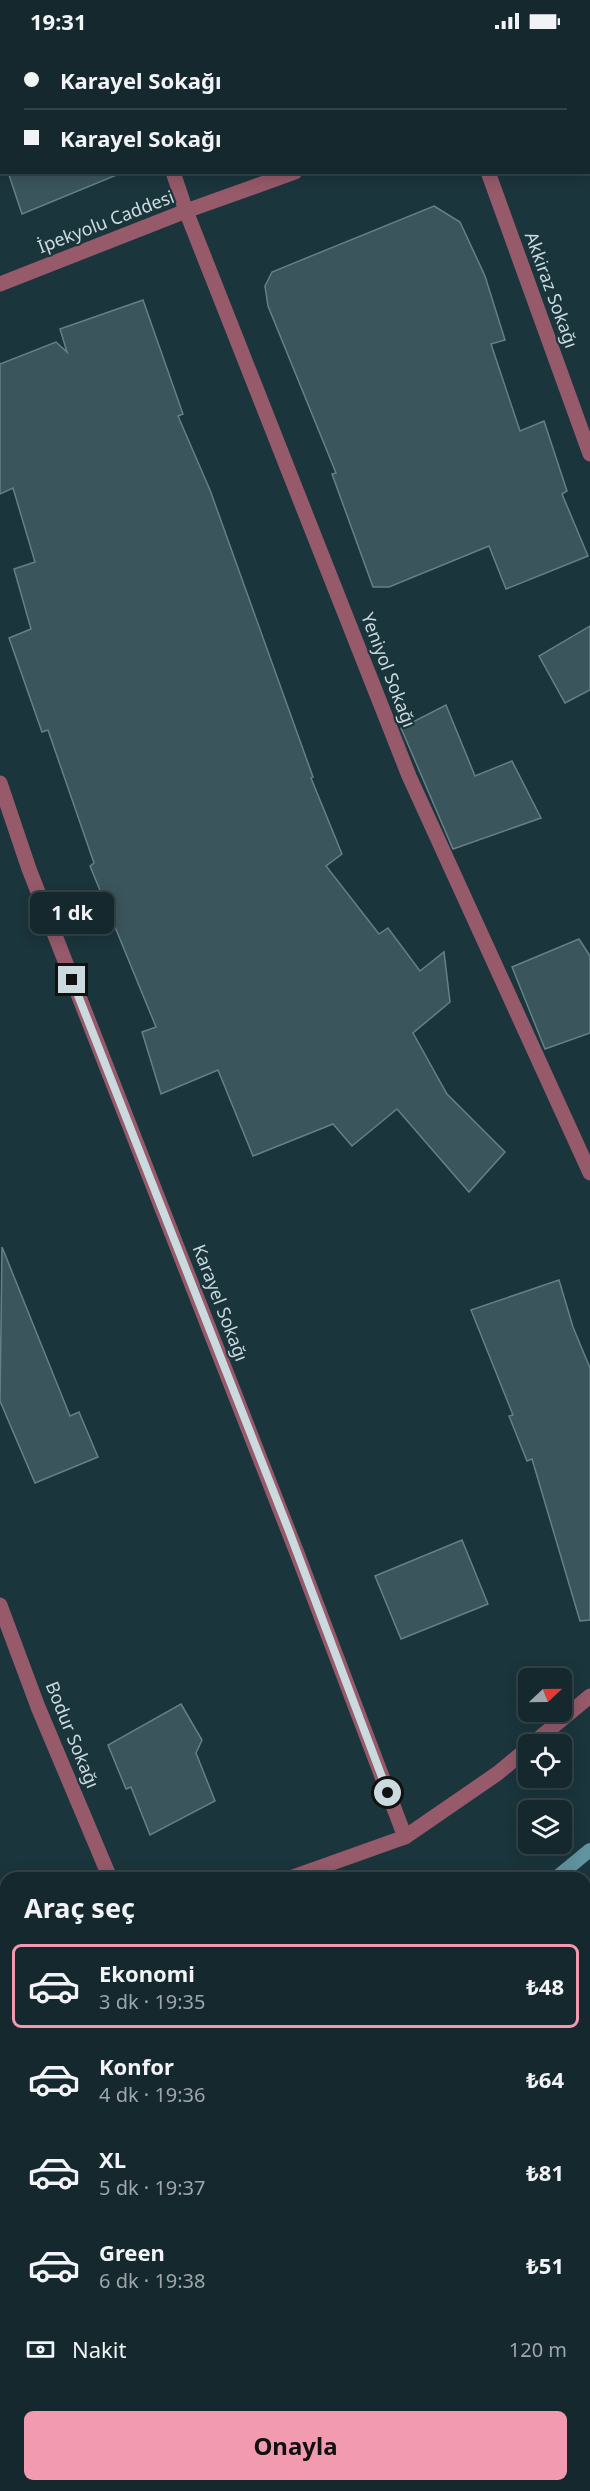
<!DOCTYPE html>
<html lang="tr">
<head>
<meta charset="utf-8">
<style>
  body { margin:0; font-family:"Noto Sans",sans-serif; background:#213439; color:#f1f3f6; height:100vh; display:flex; flex-direction:column; font-size:22px; white-space:nowrap }
  * { box-sizing:border-box; margin:0 }
  p { font-size:20px; color:#9da6aa }
  .icon { flex:none; width:33px; height:33px; fill:none; stroke:currentColor; stroke-width:2; stroke-linecap:round; stroke-linejoin:round }
  .map { position:relative; flex:1; overflow:hidden }
  .sheet { position:absolute; left:0px; top:1830px; width:591px; height:620px; display:flex; flex-direction:column; background:#14282d; border-radius:18px 18px 0 0; box-shadow:0 3px 15px #0003,0 0 0 2px #334449 }
  .sheet>* { flex:none }
  .banner { position:absolute; left:0px; top:0px; width:591px; height:132px; box-shadow:0 3px 15px #0003,0 0 0 2px #334449; display:grid; align-content:center; height:132px; padding:0 24px; background:#14282d }
  .needle { width:39px; rotate:68deg }
  .controls { position:absolute; left:518px; top:1626px; display:grid; gap:12px }
  .controls a { display:grid; place-items:center; width:54px; height:54px; border-radius:9px; background:#14282d; box-shadow:0 3px 15px #0003,0 0 0 2px #334449; font-size:30px }
  .end { position:absolute; width:27px; height:27px; margin:-14px; border:8px solid #cbdade; background:#111; box-shadow:0 0 0 3px #111 }
  .from { border-radius:50% }
  .bubble { position:absolute; height:42px; border-radius:9px; background:#14282d; box-shadow:0 3px 15px #0003,0 0 0 2px #334449; font-size:20px; font-weight:700; line-height:42px; text-align:center }
  .banner b { display:flex; align-items:center; gap:21px; height:57px; font-size:22px }
  .banner b+b { border-top:2px solid #334449 }
  .banner i { width:15px; height:15px; background:#f1f3f6 }
  ul { padding:0; list-style:none }
  li { display:flex; align-items:center; gap:18px; height:84px; margin:0 12px 9px; padding:0 12px; border:3px solid transparent; border-radius:9px }
  li div { flex:1 }
  li b { display:block; font-size:22px }
  li em { font-style:normal; font-weight:700 }
  li.current { border-color:#f29ab0 }
  li>.icon { width:54px; height:54px; stroke-width:1.5 }
  h2 { padding:0 24px; font-size:27px; line-height:72px }
  .pay { display:flex; align-items:center; gap:15px; height:66px; padding:0 24px; font-size:22px }
  .pay p { margin-inline-start:auto }
  .button { display:flex; gap:12px; margin-top:auto; padding:12px 24px }
  .button a { flex:1; height:69px; border-radius:9px; background:#f29ab0; color:#111; font-size:24px; font-weight:700; line-height:69px; text-align:center }
  .status { display:flex; justify-content:space-between; align-items:center; height:42px; padding:0 30px; background:#14282d; direction:ltr }
  .status svg { height:16px; fill:currentColor }
  .map>svg:first-child { display:block }
</style>
</head>
<body>
<div class="status"><b>19:31</b><svg viewBox="0 0 49 12"><path d="M0 12V9h3v3zM5 12V6h3v6zM10 12V3h3v9zM15 12V0h3v12zM26 1h20v11H26zM47 4h2v5h-2z"/></svg></div>
<div class="map">
<svg width="590" height="2449" viewBox="0 0 590 2449">
  <rect width="100%" height="100%" fill="#1b353c"/>
  <g fill="#155361">
    <polygon points="590,1894 590,2042 585,2044 585,1897"/>
    <polygon points="6,2080 6,2209 0,2210 0,2081"/>
  </g>
  <g fill="none" stroke-linecap="round" stroke-linejoin="round">
    <g stroke="#6094a0" stroke-width="14">
      <polyline points="556,1836 590,1808"/>
      <polyline points="0,2000 6,2000"/>
    </g>
  </g>
  <g fill="#3b555c" stroke="#648088" stroke-width="1.5">
    <polygon points="8,130 119,130 119,132 22,172"/>
    <polygon points="434,164 460,180 485,234 505,298 491,302 520,389 544,379 567,449 562,452 588,514 506,547 489,504 389,545 373,545 332,432 336,431 268,264 265,244 272,230"/>
    <polygon points="143,258 183,372 178,374 210,448 313,735 311,736 342,812 326,824 379,892 388,886 420,929 444,910 450,960 413,991 447,1052 505,1110 469,1150 397,1067 352,1104 333,1082 253,1114 218,1028 161,1052 142,990 156,985 90,824 94,821 48,688 42,690 9,596 31,587 14,527 35,520 13,446 0,452 0,322 56,300 67,310 60,287"/>
    <polygon points="590,584 590,648 565,661 539,614"/>
    <polygon points="446,663 475,734 512,719 541,776 453,807 401,686"/>
    <polygon points="579,897 590,914 590,991 545,1007 512,925"/>
    <polygon points="2,1205 70,1374 79,1370 98,1415 35,1441 0,1359"/>
    <polygon points="559,1238 573,1285 590,1326 590,1578 580,1579 532,1417 527,1419 509,1374 513,1373 471,1268"/>
    <polygon points="462,1498 488,1562 401,1597 375,1534"/>
    <polygon points="181,1662 202,1698 196,1711 215,1759 150,1793 131,1745 126,1747 108,1703"/>
  </g>
  <g fill="none" stroke-linecap="round" stroke-linejoin="round">
    <g stroke="#965a6a" stroke-width="15">
      <polyline points="130,0 130,2"/>
      <polyline points="441,0 442,2"/>
      <polyline points="173,130 186,169 409,734 590,1131"/>
      <polyline points="488,130 590,412"/>
      <polyline points="0,242 186,169 295,130"/>
      <polyline points="0,741 29,827 297,1511 405,1795"/>
      <polyline points="0,1563 38,1665 110,1836"/>
      <polyline points="532,1702 590,1654"/>
      <polyline points="290,1836 405,1795 498,1731 528,1706"/>
      <polyline points="0,1883 6,1882"/>
      <polyline points="585,2094 590,2092"/>
      <polyline points="0,2261 6,2260"/>
    </g>
  </g>
  <g fill="none" stroke-linecap="round" stroke-linejoin="round">
    <polyline stroke="#cbdade" stroke-width="8" points="72,938 289,1489 388,1751"/>
  </g>
  <g text-anchor="middle" stroke-width="4.5" stroke-linejoin="round" paint-order="stroke">
    <g font-size="18" fill="#cbdade" stroke="#1b353c">
      <text transform="translate(106 180) rotate(-21)" y="6">İpekyolu Caddesi</text>
      <text transform="translate(551 248) rotate(70)" y="6">Akkiraz Sokağı</text>
      <text transform="translate(388 628) rotate(69)" y="6">Yeniyol Sokağı</text>
      <text transform="translate(220 1261) rotate(69)" y="6">Karayel Sokağı</text>
      <text transform="translate(72 1693) rotate(68)" y="6">Bodur Sokağı</text>
    </g>
  </g>
</svg>
<div class="controls">
<a><svg class="needle" viewBox="-14 -14 28 28"><path d="M0-13l5 13h-10z" fill="#e53935"/><path d="M0 13l5-13h-10z" fill="#9da6aa"/></svg></a>
<a><svg class="icon" aria-label="locate" viewBox="0 0 24 24"><circle cx="12" cy="12" r="6"/><path d="M12 2v4M12 18v4M2 12h4M18 12h4"/></svg></a>
<a><svg class="icon" aria-label="layers" viewBox="0 0 24 24"><path d="M12 4l9 5-9 5-9-5zM3 14l9 5 9-5"/></svg></a>
</div>
<i class="end from" style="left:388px;top:1751px"></i>
<i class="end" style="left:72px;top:938px"></i>
<div class="bubble" style="left:30px;top:850px;width:84px">1 dk</div>
<div class="banner">
<b><i class="from"></i>Karayel Sokağı</b>
<b><i></i>Karayel Sokağı</b>
</div>
<section class="sheet">
<h2>Araç seç</h2>
<ul>
<li class="current"><svg class="icon" aria-label="car" viewBox="0 0 24 24"><path d="M5 17H2v-5l4-1 3-4h7l3 4 3 1v5h-3M9 17h6M6 11h13"/><circle cx="7" cy="17" r="2"/><circle cx="17" cy="17" r="2"/></svg><div><b>Ekonomi</b><p>3 dk · 19:35</p></div><em>₺48</em></li>
<li><svg class="icon" aria-label="car" viewBox="0 0 24 24"><path d="M5 17H2v-5l4-1 3-4h7l3 4 3 1v5h-3M9 17h6M6 11h13"/><circle cx="7" cy="17" r="2"/><circle cx="17" cy="17" r="2"/></svg><div><b>Konfor</b><p>4 dk · 19:36</p></div><em>₺64</em></li>
<li><svg class="icon" aria-label="car" viewBox="0 0 24 24"><path d="M5 17H2v-5l4-1 3-4h7l3 4 3 1v5h-3M9 17h6M6 11h13"/><circle cx="7" cy="17" r="2"/><circle cx="17" cy="17" r="2"/></svg><div><b>XL</b><p>5 dk · 19:37</p></div><em>₺81</em></li>
<li><svg class="icon" aria-label="car" viewBox="0 0 24 24"><path d="M5 17H2v-5l4-1 3-4h7l3 4 3 1v5h-3M9 17h6M6 11h13"/><circle cx="7" cy="17" r="2"/><circle cx="17" cy="17" r="2"/></svg><div><b>Green</b><p>6 dk · 19:38</p></div><em>₺51</em></li>
</ul>
<div class="pay"><svg class="icon" aria-label="cash" viewBox="0 0 24 24"><path d="M3 7h18v10H3z"/><circle cx="12" cy="12" r="2"/></svg>Nakit<p>120 m</p></div>
<div class="button"><a>Onayla</a></div>
</section>
</div>
</body>
</html>
